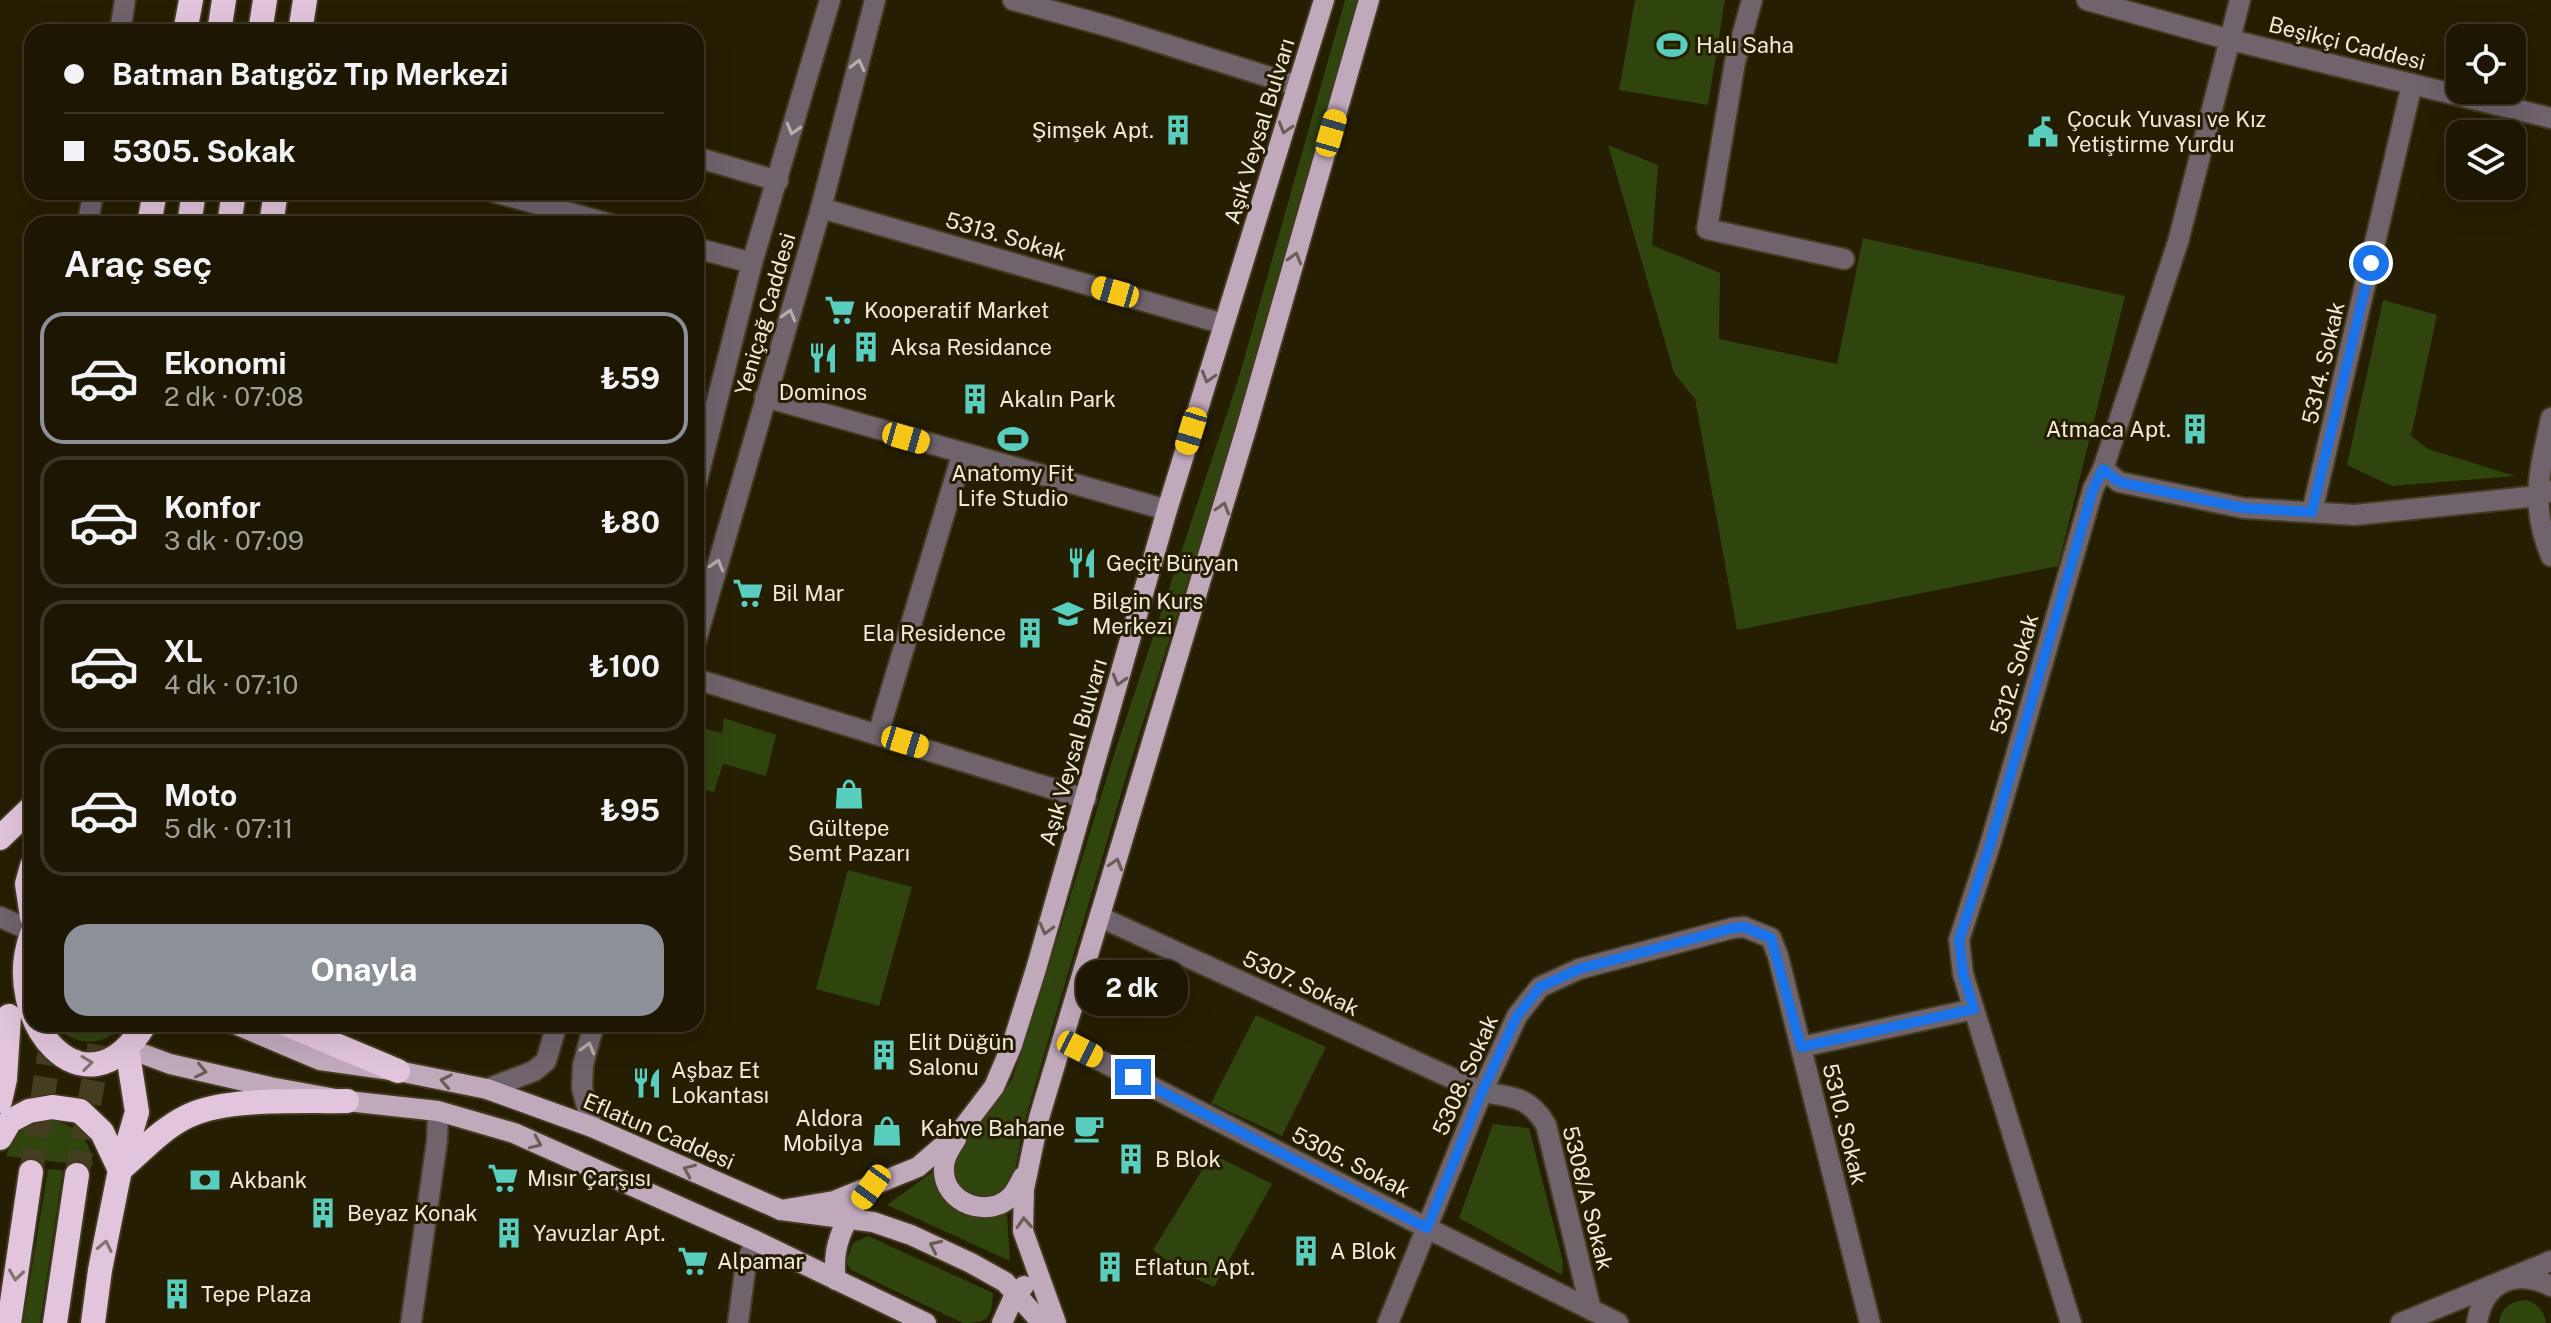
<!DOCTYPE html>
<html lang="tr">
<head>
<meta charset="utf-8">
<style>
  body { margin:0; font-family:"Public Sans",sans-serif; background:#251f0c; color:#f1f3f6; height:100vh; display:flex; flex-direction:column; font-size:30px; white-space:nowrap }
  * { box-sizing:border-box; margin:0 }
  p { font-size:26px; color:#a09f99 }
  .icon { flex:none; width:44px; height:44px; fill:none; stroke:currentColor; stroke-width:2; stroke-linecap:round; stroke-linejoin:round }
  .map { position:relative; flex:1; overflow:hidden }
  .drawer { position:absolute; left:24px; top:216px; width:680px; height:816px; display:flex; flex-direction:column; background:#1c1602; border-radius:24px; box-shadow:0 8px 32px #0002,0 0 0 2px #3a3524 }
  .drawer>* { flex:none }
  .guide { position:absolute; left:24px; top:24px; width:680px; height:176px; border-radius:24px; box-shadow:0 8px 32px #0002,0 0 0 2px #3a3524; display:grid; align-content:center; height:176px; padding:0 40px; background:#1c1602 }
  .tools { position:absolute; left:2446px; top:24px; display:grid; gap:16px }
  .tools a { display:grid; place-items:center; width:80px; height:80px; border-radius:16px; background:#1c1602; box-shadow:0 8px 32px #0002,0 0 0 2px #3a3524; font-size:40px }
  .end { position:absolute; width:36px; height:36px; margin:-18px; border:10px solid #1a73e8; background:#fff; box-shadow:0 0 0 4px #fff }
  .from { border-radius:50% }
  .bubble { position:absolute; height:56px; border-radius:24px; background:#1c1602; box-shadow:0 8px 32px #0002,0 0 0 2px #3a3524; font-size:26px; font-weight:700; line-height:56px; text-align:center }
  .car { position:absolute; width:24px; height:48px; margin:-24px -12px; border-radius:10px; box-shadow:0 0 6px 2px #0007; background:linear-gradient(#f5c518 24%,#345 0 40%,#f5c518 0 76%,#345 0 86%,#f5c518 0) }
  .guide b { display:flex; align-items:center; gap:28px; height:76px; font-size:30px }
  .guide b+b { border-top:2px solid #3a3524 }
  .guide i { width:20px; height:20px; background:#f1f3f6 }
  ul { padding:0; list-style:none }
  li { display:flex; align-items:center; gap:24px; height:132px; margin:0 16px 12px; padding:0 24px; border:4px solid #3a3524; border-radius:24px }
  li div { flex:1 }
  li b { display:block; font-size:30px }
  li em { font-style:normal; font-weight:700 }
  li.selected { border-color:#8c9099 }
  li>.icon { width:72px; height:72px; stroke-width:1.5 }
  h2 { padding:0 40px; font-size:36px; line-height:96px }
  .primary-button { display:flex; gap:16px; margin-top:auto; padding:16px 40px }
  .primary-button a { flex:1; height:92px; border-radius:24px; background:#8c9099; color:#fff; font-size:32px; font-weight:700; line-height:92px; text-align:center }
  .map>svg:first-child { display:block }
</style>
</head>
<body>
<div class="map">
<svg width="2551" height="1323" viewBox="0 0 2551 1323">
  <rect width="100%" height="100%" fill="#261e02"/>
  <g fill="#30440d">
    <path d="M1345,0H1359L1252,378L1129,767L1023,1126C1019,1144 1018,1172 1007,1186C991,1207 959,1196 955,1172C953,1164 958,1155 960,1148L1012,1080L1033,1018L1111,764L1239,377Z"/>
    <polygon points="1635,0 1725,0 1708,105 1619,90"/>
    <polygon points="1608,145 1658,165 1652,245 1720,273 1719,339 1837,364 1863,238 2125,296 2058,566 1737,630 1695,399 1674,373"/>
    <polygon points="2383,300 2437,315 2411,436 2428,449 2515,476 2392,486 2347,465"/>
    <polygon points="724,718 776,735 766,776 723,764 714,792 696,788 696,738 699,727 722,733"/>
    <polygon points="848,870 912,887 879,1006 816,989"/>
    <polygon points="1256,1015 1326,1047 1282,1136 1211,1103"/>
    <path d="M53,1024H123C104,1049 73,1046 53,1024Z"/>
    <path d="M51,1119C76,1125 91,1140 93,1166L6,1156C15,1129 24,1123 51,1119Z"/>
    <polygon points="1493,1124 1529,1128 1563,1262 1562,1275 1459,1218"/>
    <polygon points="1212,1154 1272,1184 1214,1287 1185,1274 1153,1250"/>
    <polygon points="48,1169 63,1170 40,1323 23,1323"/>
    <path d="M934,1171C941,1216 967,1220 1007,1214L1010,1261L887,1205Z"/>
    <path d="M868,1236L993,1293C991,1318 990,1323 963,1323L851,1270L846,1262L853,1243Z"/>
    <path d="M2527,1300C2538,1305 2544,1310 2546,1323H2499C2501,1307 2511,1301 2527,1300Z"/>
  </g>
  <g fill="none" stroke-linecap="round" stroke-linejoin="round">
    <g stroke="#443d22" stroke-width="24" stroke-dasharray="24 12" stroke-linecap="butt">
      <polyline points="31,1172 54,1024"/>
      <polyline points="77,1175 103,1024"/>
    </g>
    <g stroke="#423b20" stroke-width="24">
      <g id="minor">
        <polyline points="1013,0 1107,26 1298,86"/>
        <polyline points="1752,0 1735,62 1707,229 1844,259"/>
        <polyline points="2087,0 2231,40 2551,118"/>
        <polyline points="120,32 125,0"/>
        <polyline points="696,157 778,181"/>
        <polyline points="494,192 610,224"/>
        <polyline points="821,208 1224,324"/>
        <polyline points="88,224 93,192"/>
        <polyline points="696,248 752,263"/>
        <polyline points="765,397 1167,510"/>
        <path d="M2551,418C2540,471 2529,503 2551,556"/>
        <polyline points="2103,469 2119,482 2243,508 2355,515 2538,496 2551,491"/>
        <polyline points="696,484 752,263 830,0"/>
        <polyline points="2312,512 2412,84"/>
        <polyline points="696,640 821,208 875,0"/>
        <polyline points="696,679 1086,799"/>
        <polyline points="878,734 962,455"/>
        <polyline points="0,917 32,931"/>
        <path d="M1100,917L1482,1092C1512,1097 1529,1096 1546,1125L1591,1310"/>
        <polyline points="1062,1041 1427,1228 1618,1323"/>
        <polyline points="1801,1047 1974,1009"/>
        <polyline points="487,1089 534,1071 546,1061 557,1024"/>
        <polyline points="592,1127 582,1088 583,1065 594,1024"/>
        <polyline points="411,1323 437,1141 438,1111"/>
        <polyline points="738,1323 746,1263 756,1241"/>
        <polyline points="1388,1323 1482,1092 1517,1016 1540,987 1579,969 1733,928 1744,927 1771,938 1778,956 1870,1323"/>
        <polyline points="2071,1323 1963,974 1959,940 1990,845 2093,489 2103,469 2178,242 2240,0"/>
        <polyline points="2401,1323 2551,1261"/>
        <path d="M2477,1323C2483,1282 2515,1268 2551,1286"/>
      </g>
    </g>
    <g stroke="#423b20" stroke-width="24">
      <g id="major">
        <polyline points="235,1024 320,1060 398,1071 487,1089 592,1127 781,1210 873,1222 911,1235 971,1263 1005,1282 1042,1323"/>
        <polyline points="127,1048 170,1064 270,1087 347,1101 438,1111 514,1133 756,1241 926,1323"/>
        <path d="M956,1139C950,1149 944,1157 944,1168C942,1204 991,1221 1013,1194C1017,1189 1020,1182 1023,1177"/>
        <polyline points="781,1210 834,1201 918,1167 962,1129 994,1087 1012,1045 1036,969 1167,510 1324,0"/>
        <path d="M836,1280C832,1254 839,1231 854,1210"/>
        <polyline points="1002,1323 1015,1294 1024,1286"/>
        <polyline points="1056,1323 1023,1231 1024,1189 1039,1118 1247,426 1369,0"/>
      </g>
    </g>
    <g stroke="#423b20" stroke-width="28">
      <g id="highway">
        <polyline points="185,32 191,0"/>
        <polyline points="219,32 224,0"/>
        <polyline points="260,32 265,0"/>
        <polyline points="300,32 305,0"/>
        <polyline points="149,224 155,192"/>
        <polyline points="189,224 194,192"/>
        <polyline points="229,224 234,192"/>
        <polyline points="271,224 276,192"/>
        <polyline points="0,838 32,807"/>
        <polyline points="32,866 27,884 32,917"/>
        <path d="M32,934C0,1018 84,1124 145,1024"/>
        <polyline points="286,1024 398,1071"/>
        <polyline points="0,1101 5,1079 9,1016"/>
        <path d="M0,1138L10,1121L29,1111L52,1107L80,1111L102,1132L120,1170C142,1151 161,1129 188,1116C228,1097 302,1102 347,1101"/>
        <polyline points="9,1323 31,1172"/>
        <polyline points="55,1323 77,1175"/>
        <polyline points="93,1323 100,1270 120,1170 137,1112 127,1048"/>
      </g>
    </g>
    <use href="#minor" stroke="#6f636c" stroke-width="20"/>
    <use href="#major" stroke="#c1a9bc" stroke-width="20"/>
    <use href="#highway" stroke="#e2c5dc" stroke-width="24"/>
  </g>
  <defs><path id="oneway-chevron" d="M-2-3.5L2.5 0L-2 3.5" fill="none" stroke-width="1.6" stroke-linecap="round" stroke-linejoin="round" transform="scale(2)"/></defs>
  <g stroke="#b6aea8">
    <use href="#oneway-chevron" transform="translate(858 65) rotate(-76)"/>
    <use href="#oneway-chevron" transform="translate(793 129) rotate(106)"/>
    <use href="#oneway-chevron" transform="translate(789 315) rotate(-74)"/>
    <use href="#oneway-chevron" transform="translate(717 565) rotate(-74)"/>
    <use href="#oneway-chevron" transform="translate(588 1048) rotate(-75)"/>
  </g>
  <g stroke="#6c5d56">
    <use href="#oneway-chevron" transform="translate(1285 128) rotate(107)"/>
    <use href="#oneway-chevron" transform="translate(1295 258) rotate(-74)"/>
    <use href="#oneway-chevron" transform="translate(1208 377) rotate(107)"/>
    <use href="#oneway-chevron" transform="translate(1223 508) rotate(-73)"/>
    <use href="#oneway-chevron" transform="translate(1119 680) rotate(106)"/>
    <use href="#oneway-chevron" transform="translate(1116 864) rotate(-73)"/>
    <use href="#oneway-chevron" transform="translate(1046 929) rotate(105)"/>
    <use href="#oneway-chevron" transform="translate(201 1071) rotate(13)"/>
    <use href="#oneway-chevron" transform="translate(446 1081) rotate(-169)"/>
    <use href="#oneway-chevron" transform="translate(536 1143) rotate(24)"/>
    <use href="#oneway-chevron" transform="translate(689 1170) rotate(-156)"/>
    <use href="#oneway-chevron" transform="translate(1024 1223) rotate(-93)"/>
    <use href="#oneway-chevron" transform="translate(935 1246) rotate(-155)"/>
  </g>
  <g stroke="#84726f">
    <use href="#oneway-chevron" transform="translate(87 1063) rotate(-7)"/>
    <use href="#oneway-chevron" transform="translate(105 1246) rotate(-78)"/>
    <use href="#oneway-chevron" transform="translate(16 1275) rotate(98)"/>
  </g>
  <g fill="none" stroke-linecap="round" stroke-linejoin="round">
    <polyline stroke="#1a73e8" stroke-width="10" points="1133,1077 1427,1228 1482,1092 1517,1016 1540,987 1579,969 1733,928 1744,927 1771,938 1801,1047 1974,1009 1963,974 1959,940 1990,845 2093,489 2103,469 2119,482 2243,508 2312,512 2371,263"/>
  </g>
  <defs>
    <g id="stadium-bare" transform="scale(2.4)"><path d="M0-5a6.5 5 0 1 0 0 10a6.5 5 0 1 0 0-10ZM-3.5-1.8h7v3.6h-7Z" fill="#59cebf" stroke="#261e02" stroke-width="2.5" paint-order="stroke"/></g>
    <g id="building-bare" transform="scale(2.4)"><path d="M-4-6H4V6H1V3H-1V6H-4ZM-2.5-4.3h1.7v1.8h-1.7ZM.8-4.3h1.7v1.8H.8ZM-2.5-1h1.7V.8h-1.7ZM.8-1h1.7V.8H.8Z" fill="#59cebf" stroke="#261e02" stroke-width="2.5" paint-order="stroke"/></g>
    <g id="civic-bare" transform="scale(2.4)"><path d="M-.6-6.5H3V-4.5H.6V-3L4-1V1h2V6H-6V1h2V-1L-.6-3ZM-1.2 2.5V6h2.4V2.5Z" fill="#59cebf" stroke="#261e02" stroke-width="2.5" paint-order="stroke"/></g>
    <g id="supermarket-bare" transform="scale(2.4)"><path d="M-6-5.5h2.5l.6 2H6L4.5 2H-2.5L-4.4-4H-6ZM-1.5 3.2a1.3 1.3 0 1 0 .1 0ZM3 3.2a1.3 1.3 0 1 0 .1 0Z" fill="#59cebf" stroke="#261e02" stroke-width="2.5" paint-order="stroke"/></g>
    <g id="restaurant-bare" transform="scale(2.4)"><path d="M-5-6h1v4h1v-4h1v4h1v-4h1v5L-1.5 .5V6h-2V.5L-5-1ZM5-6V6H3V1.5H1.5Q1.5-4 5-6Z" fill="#59cebf" stroke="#261e02" stroke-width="2.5" paint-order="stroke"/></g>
    <g id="school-bare" transform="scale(2.4)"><path d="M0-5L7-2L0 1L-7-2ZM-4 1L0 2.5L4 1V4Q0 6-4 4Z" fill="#59cebf" stroke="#261e02" stroke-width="2.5" paint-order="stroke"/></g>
    <g id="shop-bare" transform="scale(2.4)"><path d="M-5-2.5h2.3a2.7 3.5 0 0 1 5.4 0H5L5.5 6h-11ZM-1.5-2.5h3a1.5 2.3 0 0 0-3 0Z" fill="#59cebf" stroke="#261e02" stroke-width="2.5" paint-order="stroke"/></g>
    <g id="cafe-bare" transform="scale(2.4)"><path d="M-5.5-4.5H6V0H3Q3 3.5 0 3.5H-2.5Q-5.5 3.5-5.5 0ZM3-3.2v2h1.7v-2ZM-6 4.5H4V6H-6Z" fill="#59cebf" stroke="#261e02" stroke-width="2.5" paint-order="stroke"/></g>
    <g id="bank-bare" transform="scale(2.4)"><path d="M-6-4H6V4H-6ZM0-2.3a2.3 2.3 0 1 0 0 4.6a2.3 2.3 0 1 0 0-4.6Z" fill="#59cebf" stroke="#261e02" stroke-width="2.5" paint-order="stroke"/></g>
  </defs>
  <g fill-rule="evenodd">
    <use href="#stadium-bare" x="1672" y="45"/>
    <use href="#building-bare" x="1178" y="130"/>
    <use href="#civic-bare" x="2043" y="132"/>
    <use href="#supermarket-bare" x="840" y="310"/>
    <use href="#building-bare" x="866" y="347"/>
    <use href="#restaurant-bare" x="823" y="358"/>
    <use href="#building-bare" x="975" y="399"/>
    <use href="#building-bare" x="2195" y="429"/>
    <use href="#stadium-bare" x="1013" y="439"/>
    <use href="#restaurant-bare" x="1082" y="563"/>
    <use href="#supermarket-bare" x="748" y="593"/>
    <use href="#school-bare" x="1068" y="614"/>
    <use href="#building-bare" x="1030" y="633"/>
    <use href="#shop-bare" x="849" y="794"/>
    <use href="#building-bare" x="884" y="1055"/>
    <use href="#restaurant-bare" x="647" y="1083"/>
    <use href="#cafe-bare" x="1089" y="1128"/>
    <use href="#shop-bare" x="887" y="1131"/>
    <use href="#building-bare" x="1131" y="1159"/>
    <use href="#supermarket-bare" x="503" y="1178"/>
    <use href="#bank-bare" x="205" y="1180"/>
    <use href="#building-bare" x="323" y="1213"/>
    <use href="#building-bare" x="509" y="1233"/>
    <use href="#building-bare" x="1306" y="1251"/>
    <use href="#supermarket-bare" x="693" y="1261"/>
    <use href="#building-bare" x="1110" y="1267"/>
    <use href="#building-bare" x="177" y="1294"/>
  </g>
  <g text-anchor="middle" stroke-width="6" stroke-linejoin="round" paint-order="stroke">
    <g font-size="22" fill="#f0ebda" stroke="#261e02">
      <text transform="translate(2347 43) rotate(14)" y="8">Beşikçi Caddesi</text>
      <text transform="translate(1259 131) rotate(-73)" y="8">Aşık Veysal Bulvarı</text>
      <text transform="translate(1006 236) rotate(16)" y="8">5313. Sokak</text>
      <text transform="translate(765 314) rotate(-74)" y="8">Yeniçağ Caddesi</text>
      <text transform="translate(2323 363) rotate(-77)" y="8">5314. Sokak</text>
      <text transform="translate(2014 674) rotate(-74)" y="8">5312. Sokak</text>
      <text transform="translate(1073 752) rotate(-74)" y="8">Aşık Veysal Bulvarı</text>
      <text transform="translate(1301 983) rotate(25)" y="8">5307. Sokak</text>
      <text transform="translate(1465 1075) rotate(-66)" y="8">5308. Sokak</text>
      <text transform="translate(1845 1124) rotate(76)" y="8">5310. Sokak</text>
      <text transform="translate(659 1131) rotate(23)" y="8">Eflatun Caddesi</text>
      <text transform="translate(1351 1162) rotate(27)" y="8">5305. Sokak</text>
      <text transform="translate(1588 1198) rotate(76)" y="8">5308/A Sokak</text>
    </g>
    <g font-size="22" fill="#f0ebda" stroke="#261e02" text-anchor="start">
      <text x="1696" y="53">Halı Saha</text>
      <text x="2067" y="127">Çocuk Yuvası ve Kız<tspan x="2067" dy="25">Yetiştirme Yurdu</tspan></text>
      <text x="1154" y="138" text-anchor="end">Şimşek Apt.</text>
      <text x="864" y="318">Kooperatif Market</text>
      <text x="890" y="355">Aksa Residance</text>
      <text x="823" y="400" text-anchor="middle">Dominos</text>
      <text x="999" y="407">Akalın Park</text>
      <text x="2171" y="437" text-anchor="end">Atmaca Apt.</text>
      <text x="1013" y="481" text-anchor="middle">Anatomy Fit<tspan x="1013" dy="25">Life Studio</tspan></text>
      <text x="1106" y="571">Geçit Büryan</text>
      <text x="772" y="601">Bil Mar</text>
      <text x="1092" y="609">Bilgin Kurs<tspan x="1092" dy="25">Merkezi</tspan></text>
      <text x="1006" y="641" text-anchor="end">Ela Residence</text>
      <text x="849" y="836" text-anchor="middle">Gültepe<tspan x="849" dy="25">Semt Pazarı</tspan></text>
      <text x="908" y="1050">Elit Düğün<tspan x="908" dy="25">Salonu</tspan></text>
      <text x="671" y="1078">Aşbaz Et<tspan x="671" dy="25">Lokantası</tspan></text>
      <text x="863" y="1126" text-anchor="end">Aldora<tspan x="863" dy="25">Mobilya</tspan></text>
      <text x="1065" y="1136" text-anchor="end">Kahve Bahane</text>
      <text x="1155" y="1167">B Blok</text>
      <text x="527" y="1186">Mısır Çarşısı</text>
      <text x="229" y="1188">Akbank</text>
      <text x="347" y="1221">Beyaz Konak</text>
      <text x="533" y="1241">Yavuzlar Apt.</text>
      <text x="1330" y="1259">A Blok</text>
      <text x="717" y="1269">Alpamar</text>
      <text x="1134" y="1275">Eflatun Apt.</text>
      <text x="201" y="1302">Tepe Plaza</text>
    </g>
  </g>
</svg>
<div class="tools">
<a><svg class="icon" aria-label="locate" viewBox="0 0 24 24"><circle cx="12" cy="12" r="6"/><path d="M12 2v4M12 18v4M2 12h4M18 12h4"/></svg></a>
<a><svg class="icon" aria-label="layers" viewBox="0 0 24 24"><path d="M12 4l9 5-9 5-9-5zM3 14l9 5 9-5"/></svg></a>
</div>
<i class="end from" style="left:2371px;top:263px"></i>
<i class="end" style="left:1133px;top:1077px"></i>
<div class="bubble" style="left:1076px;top:960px;width:112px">2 dk</div>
<i class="car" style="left:1331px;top:133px;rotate:16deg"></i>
<i class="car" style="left:1115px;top:292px;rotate:286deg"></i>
<i class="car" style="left:1191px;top:431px;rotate:197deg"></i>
<i class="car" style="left:906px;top:438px;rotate:106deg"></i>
<i class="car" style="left:905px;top:742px;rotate:107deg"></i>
<i class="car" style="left:1080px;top:1049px;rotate:117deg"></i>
<i class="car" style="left:871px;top:1187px;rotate:216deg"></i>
<div class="guide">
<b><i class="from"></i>Batman Batıgöz Tıp Merkezi</b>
<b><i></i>5305. Sokak</b>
</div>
<section class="drawer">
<h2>Araç seç</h2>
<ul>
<li class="selected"><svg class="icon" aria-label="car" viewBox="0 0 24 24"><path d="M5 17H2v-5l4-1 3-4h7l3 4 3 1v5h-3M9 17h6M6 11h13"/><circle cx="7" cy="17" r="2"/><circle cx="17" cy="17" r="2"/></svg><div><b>Ekonomi</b><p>2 dk · 07:08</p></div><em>₺59</em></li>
<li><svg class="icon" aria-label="car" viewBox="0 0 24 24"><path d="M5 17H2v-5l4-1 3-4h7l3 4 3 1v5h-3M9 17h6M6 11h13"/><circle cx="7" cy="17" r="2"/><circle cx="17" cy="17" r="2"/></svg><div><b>Konfor</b><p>3 dk · 07:09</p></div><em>₺80</em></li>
<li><svg class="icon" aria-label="car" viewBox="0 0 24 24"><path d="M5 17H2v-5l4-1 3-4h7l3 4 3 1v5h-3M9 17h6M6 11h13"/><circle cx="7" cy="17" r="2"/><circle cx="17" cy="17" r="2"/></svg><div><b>XL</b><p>4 dk · 07:10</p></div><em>₺100</em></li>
<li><svg class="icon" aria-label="car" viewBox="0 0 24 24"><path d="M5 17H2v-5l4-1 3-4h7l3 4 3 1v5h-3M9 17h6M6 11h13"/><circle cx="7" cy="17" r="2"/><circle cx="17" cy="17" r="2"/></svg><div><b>Moto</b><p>5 dk · 07:11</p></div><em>₺95</em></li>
</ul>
<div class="primary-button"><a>Onayla</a></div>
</section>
</div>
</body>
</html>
